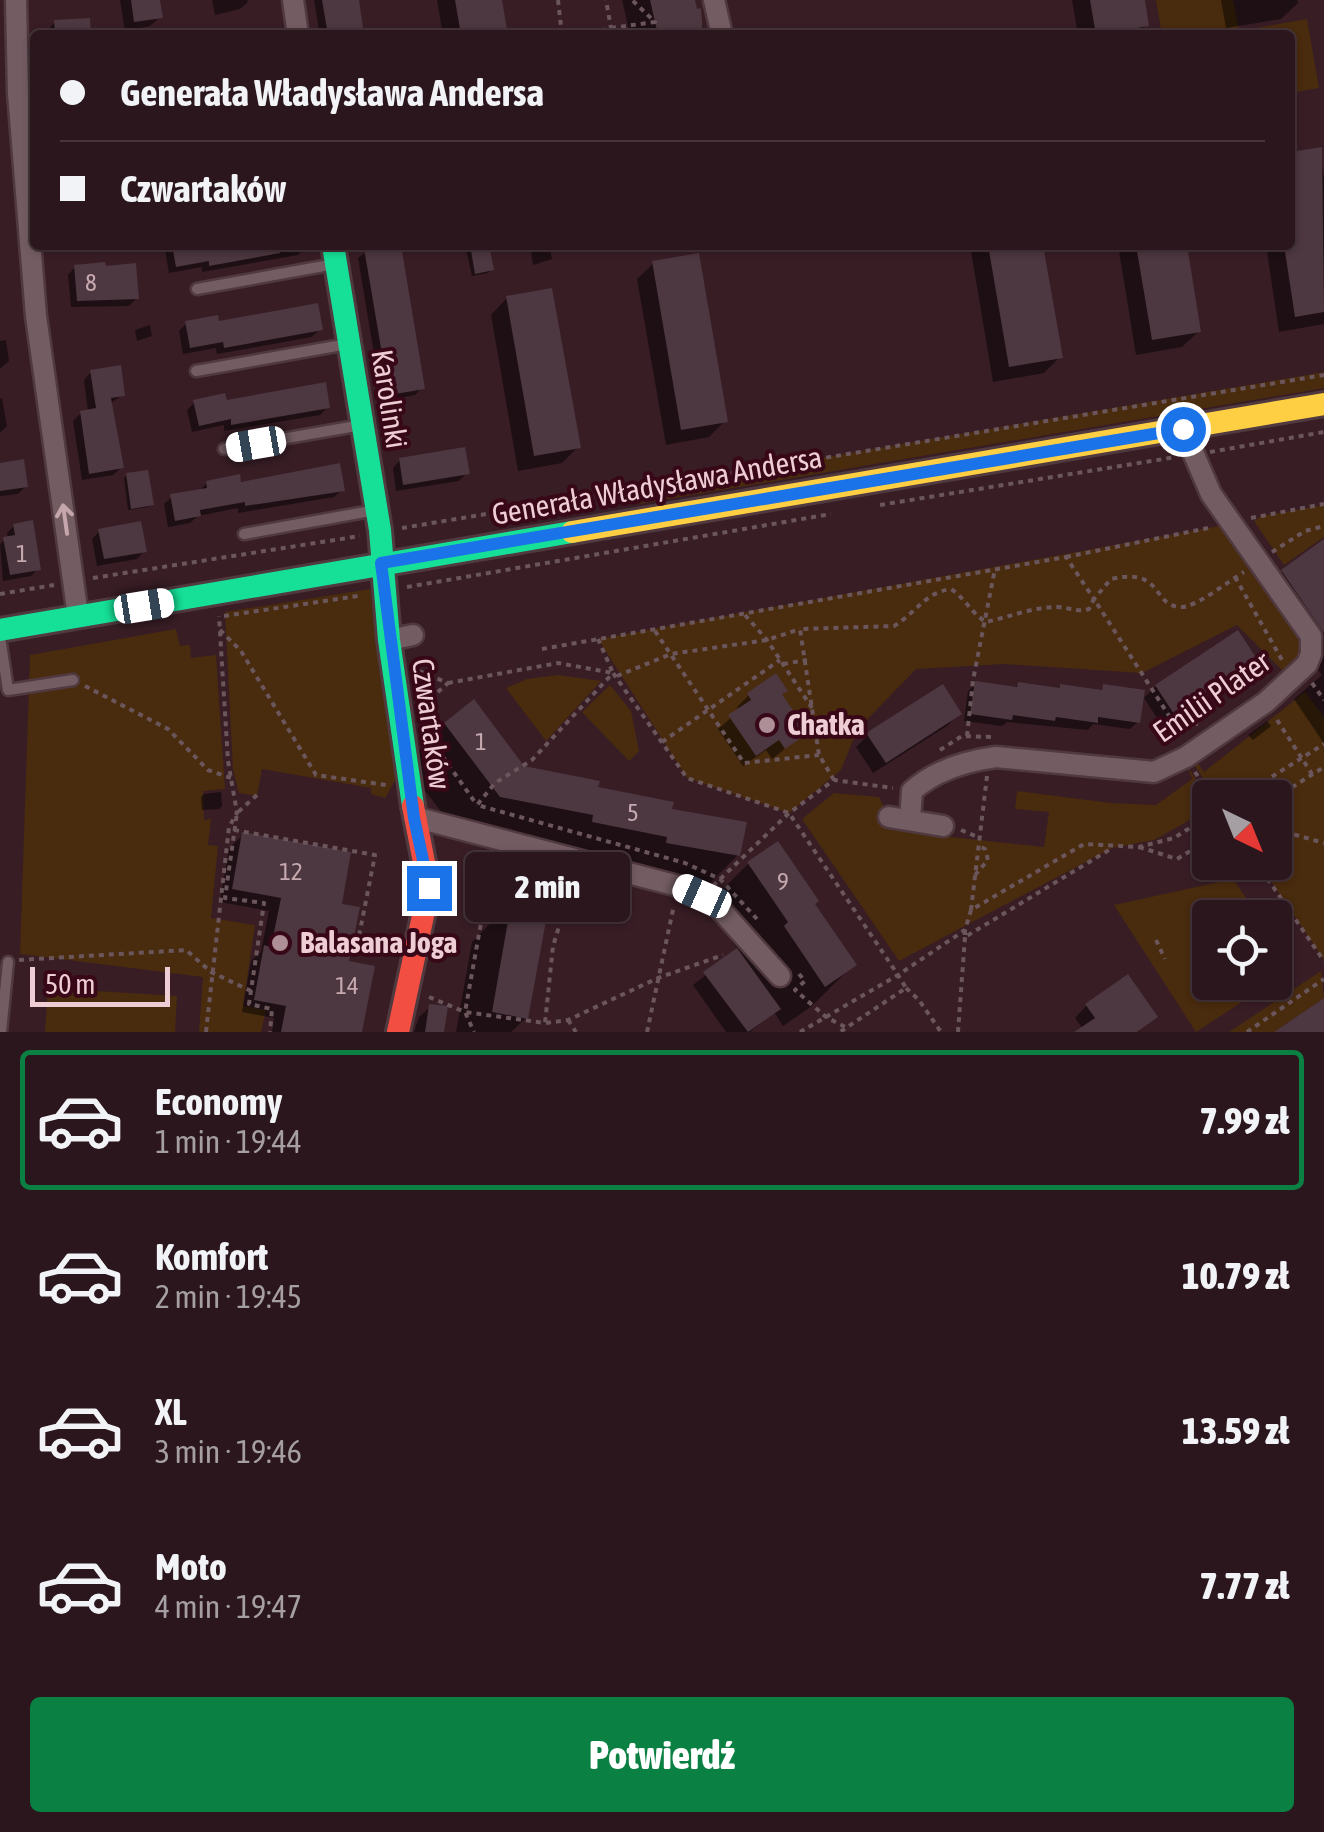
<!DOCTYPE html>
<html lang="pl">
<head>
<meta charset="utf-8">
<style>
  body { margin:0; font-family:"Asap Condensed",sans-serif; background:#321f25; color:#f1f3f6; height:100vh; display:flex; flex-direction:column; font-size:38px; white-space:nowrap }
  * { box-sizing:border-box; margin:0 }
  p { font-size:32px; color:#a59fa3 }
  .icon { flex:none; width:55px; height:55px; fill:none; stroke:currentColor; stroke-width:2; stroke-linecap:round; stroke-linejoin:round }
  .map { position:relative; height:1032px; overflow:hidden }
  .panel { display:flex; flex-direction:column; background:#2a161c; flex:1 }
  .panel>* { flex:none }
  .hud { position:absolute; left:30px; top:30px; width:1265px; height:220px; border-radius:10px; box-shadow:0 2px 8px #0004,0 0 0 2px #46353b; display:grid; align-content:center; height:220px; padding:0 30px; background:#2a161c }
  .needle { width:65px; rotate:137deg }
  .controls { position:absolute; left:1192px; top:780px; display:grid; gap:20px }
  .controls a { display:grid; place-items:center; width:100px; height:100px; border-radius:10px; background:#2a161c; box-shadow:0 2px 8px #0004,0 0 0 2px #46353b; font-size:50px }
  .scale { position:absolute; left:30px; bottom:25px; width:140px; box-sizing:border-box; padding-left:10px; border:5px solid #efcdd4; border-top:0; font-size:28px; line-height:35px; white-space:nowrap; color:#efcdd4; -webkit-text-stroke:8px #380718; paint-order:stroke }
  .end { position:absolute; width:45px; height:45px; margin:-22px; border:12px solid #1a73e8; background:#fff; box-shadow:0 0 0 5px #fff }
  .from { border-radius:50% }
  .bubble { position:absolute; height:70px; border-radius:10px; background:#2a161c; box-shadow:0 2px 8px #0004,0 0 0 2px #46353b; font-size:32px; font-weight:800; line-height:70px; text-align:center }
  .car { position:absolute; width:30px; height:60px; margin:-30px -15px; border-radius:12px; box-shadow:0 0 8px 2px #0007; background:linear-gradient(#fff 24%,#345 0 40%,#fff 0 76%,#345 0 86%,#fff 0) }
  .hud b { display:flex; align-items:center; gap:35px; height:95px; font-size:38px }
  .hud b+b { border-top:2px solid #46353b }
  .hud i { width:25px; height:25px; background:#f1f3f6 }
  ul { padding:18px 0 0; list-style:none }
  li { display:flex; align-items:center; gap:30px; height:140px; margin:0 20px 15px; padding:0 10px; border:5px solid transparent; border-radius:10px }
  li div { flex:1 }
  li b { display:block; font-size:38px }
  li em { font-style:normal; font-weight:800 }
  li.selected { border-color:#0b8043 }
  li>.icon { width:90px; height:90px; stroke-width:1.5 }
  .button { display:flex; gap:20px; margin-top:auto; padding:20px 30px }
  .button a { flex:1; height:115px; border-radius:10px; background:#0b8043; color:#fff; font-size:40px; font-weight:800; line-height:115px; text-align:center }
  .map>svg:first-child { display:block }
</style>
</head>
<body>
<div class="map">
<svg width="1324" height="1032" viewBox="0 0 1324 1032">
  <rect width="100%" height="100%" fill="#381d25"/>
  <g fill="#492b0e">
    <polygon points="1156,0 1233,0 1239,31 1307,19 1319,88 1290,93 1290,35 1162,35"/>
    <polygon points="1324,372 1324,388 639,504 628,501 621,492"/>
    <polygon points="1324,505 1324,537 1284,565 1254,521 1261,516"/>
    <polygon points="1219,526 1259,560 1312,644 1283,671 1237,625 1142,673 1004,664 916,669 857,730 841,770 789,813 687,778 598,639"/>
    <polygon points="370,589 399,774 385,798 371,794 371,788 262,769 257,796 239,793 233,769 225,612"/>
    <polygon points="176,629 180,646 190,645 191,658 216,655 225,789 203,791 204,820 211,819 208,845 218,846 211,918 255,925 243,1006 266,1010 261,1032 199,1032 203,977 20,954 30,655"/>
    <polygon points="558,675 601,681 546,741 506,688 527,679"/>
    <polygon points="610,685 631,711 639,751 629,761 582,712"/>
    <polygon points="1305,692 1324,717 1324,960 1259,863 1275,862 1275,798 1216,797 1193,763 1196,760 1204,772"/>
    <polygon points="1187,766 1210,800 1210,809 1154,840 1112,848 899,961 802,819 834,793 879,797 893,826 941,836 1044,847 1049,812 1015,809 1017,791 1111,803 1156,805 1192,779"/>
    <polygon points="1233,879 1259,917 1210,918 1210,982 1271,983 1196,1032 1114,905"/>
    <polygon points="1321,971 1324,998 1274,1032 1229,1032"/>
    <polygon points="48,988 177,996 175,1032 45,1032"/>
  </g>
  <g fill="#0007">
    <polygon points="120,0 157,0 160,17 150,26 125,31"/>
    <polygon points="212,0 247,0 248,2 240,9 215,15"/>
    <polygon points="314,0 357,0 362,35 320,35"/>
    <polygon points="437,0 500,0 506,35 443,35"/>
    <polygon points="622,0 688,0 695,12 699,11 705,35 630,35"/>
    <polygon points="1072,0 1142,0 1146,25 1137,35 1078,35"/>
    <polygon points="1221,0 1297,0 1298,3 1281,19 1226,28"/>
    <polygon points="55,22 90,35 48,35 48,30"/>
    <polygon points="1320,150 1324,178 1324,324 1279,332 1266,245 1290,245 1290,155"/>
    <polygon points="170,245 306,245 306,247 298,255 202,272 202,267 169,273 165,250"/>
    <polygon points="368,245 399,245 422,388 415,395 382,401 358,258 369,250"/>
    <polygon points="465,245 486,245 491,270 488,273 472,276"/>
    <polygon points="530,245 549,245 552,259 533,265"/>
    <polygon points="970,245 1041,245 1060,357 1044,373 993,382"/>
    <polygon points="1118,245 1185,245 1199,331 1182,347 1136,355"/>
    <polygon points="654,263 725,421 709,437 666,445 637,279"/>
    <polygon points="75,267 137,298 129,306 71,307 68,275"/>
    <polygon points="507,298 578,447 562,463 518,471 491,315"/>
    <polygon points="186,324 217,324 320,329 312,337 217,354 216,348 183,354 179,331"/>
    <polygon points="150,325 152,336 137,341 135,330"/>
    <polygon points="6,340 9,361 0,369 0,341"/>
    <polygon points="91,372 123,395 109,404 121,468 113,475 82,480 73,421 81,413 88,412 84,380"/>
    <polygon points="2,398 7,426 0,433 0,399"/>
    <polygon points="195,402 225,403 328,407 320,415 224,431 224,425 192,432 187,410"/>
    <polygon points="400,460 467,473 459,481 396,491 393,468"/>
    <polygon points="0,465 26,486 18,494 0,496"/>
    <polygon points="127,475 151,504 148,507 128,510 124,478"/>
    <polygon points="207,483 342,490 334,497 238,513 238,508 198,516 190,523 168,527 164,504 172,497 200,490"/>
    <polygon points="14,526 38,569 31,576 3,581 0,544 8,538 7,533"/>
    <polygon points="100,531 144,551 137,559 97,566 92,539"/>
    <polygon points="1324,543 1324,742 1323,742 1294,699 1322,675 1309,658 1307,645 1267,588 1283,572"/>
    <polygon points="1254,659 1242,670 1161,724 1144,698 1156,686"/>
    <polygon points="976,684 1014,689 1018,684 1099,692 1104,687 1138,722 1130,729 1093,724 1088,730 1007,722 1002,726 964,721 968,691"/>
    <polygon points="749,695 780,695 805,733 772,759 766,750 743,766 718,729 739,711 737,707"/>
    <polygon points="959,714 947,726 873,773 856,747 868,735"/>
    <polygon points="1267,721 1271,726 1253,740 1248,735"/>
    <polygon points="445,724 523,768 669,811 738,855 698,895 460,836 405,765"/>
    <polygon points="221,792 222,806 219,809 202,810 201,797 204,794"/>
    <polygon points="243,835 339,906 360,1032 272,1032 274,1018 242,1012 251,961 261,952 269,911 220,902 229,848"/>
    <polygon points="748,864 812,904 853,965 812,1006 783,1026 774,1012 750,1032 726,1032 693,985 738,950 707,905"/>
    <polygon points="513,900 526,1018 511,1032 456,1032 472,942"/>
    <polygon points="1086,1006 1155,1016 1138,1032 1079,1032 1083,1029 1075,1018"/>
    <polygon points="430,1007 442,1032 414,1032 419,1017"/>
  </g>
  <g fill="#4d3740">
    <polygon points="131,0 160,0 163,18 134,22"/>
    <polygon points="322,0 359,0 364,35 328,35"/>
    <polygon points="455,0 502,0 508,35 461,35"/>
    <polygon points="650,0 695,0 697,9 701,8 703,35 658,35"/>
    <polygon points="1090,0 1145,0 1149,26 1096,35"/>
    <polygon points="90,18 91,35 55,35 54,20"/>
    <polygon points="1322,147 1324,312 1295,317 1284,245 1290,245 1290,152"/>
    <polygon points="172,245 279,245 280,253 209,266 209,261 176,267"/>
    <polygon points="381,245 401,245 425,389 389,395 364,248"/>
    <polygon points="470,245 489,245 494,270 475,274"/>
    <polygon points="988,245 1043,245 1063,358 1009,367"/>
    <polygon points="1136,245 1187,245 1201,332 1152,340"/>
    <polygon points="699,253 728,422 681,430 652,261"/>
    <polygon points="105,262 106,266 136,263 139,299 77,301 74,265"/>
    <polygon points="552,288 581,448 534,456 506,296"/>
    <polygon points="318,303 323,330 224,348 223,342 190,348 185,321 218,315 219,321"/>
    <polygon points="121,365 125,396 111,398 124,468 89,474 80,411 96,408 90,370"/>
    <polygon points="326,382 330,408 231,425 231,419 199,426 193,400 225,393 227,400"/>
    <polygon points="465,447 470,474 403,485 399,458"/>
    <polygon points="24,459 28,487 0,491 0,463"/>
    <polygon points="340,463 345,491 245,506 245,502 200,510 201,516 175,521 170,494 207,488 206,481 240,474 241,482"/>
    <polygon points="148,470 154,505 131,509 126,473"/>
    <polygon points="33,520 41,570 10,575 3,537 15,535 13,524"/>
    <polygon points="141,521 147,552 104,559 98,529"/>
    <polygon points="1324,539 1324,633 1281,570"/>
    <polygon points="1238,630 1257,659 1174,714 1155,685"/>
    <polygon points="776,673 788,691 782,694 808,733 785,749 779,740 756,756 728,715 751,700 747,693"/>
    <polygon points="975,681 1017,687 1018,682 1060,688 1060,684 1102,690 1103,684 1145,690 1140,723 1098,717 1098,723 1056,717 1055,721 1013,715 1012,720 970,714"/>
    <polygon points="943,684 962,714 886,763 866,733"/>
    <polygon points="474,699 524,766 600,781 598,787 674,802 672,809 747,822 740,856 666,843 667,837 592,822 593,815 500,797 444,723"/>
    <polygon points="242,832 351,852 342,904 360,907 349,961 375,966 362,1032 281,1032 286,1006 254,1000 264,945 271,947 281,898 232,889"/>
    <polygon points="778,841 819,901 815,904 857,965 825,987 784,926 788,922 747,862"/>
    <polygon points="512,898 549,904 528,1019 492,1012"/>
    <polygon points="737,948 781,1009 748,1032 703,972"/>
    <polygon points="1128,974 1158,1017 1137,1032 1074,1032 1095,1018 1085,1004"/>
    <polygon points="1324,998 1324,1032 1274,1032"/>
    <polygon points="429,1004 448,1006 444,1032 425,1032"/>
  </g>
  <g fill="none" stroke-linecap="round" stroke-linejoin="round">
    <g stroke="#50393f" stroke-width="15">
      <g id="lane">
        <polyline points="197,289 335,264"/>
        <polyline points="196,371 348,344"/>
        <polyline points="224,449 362,425"/>
        <polyline points="244,534 376,510"/>
        <polyline points="0,637 8,690 73,680"/>
        <polyline points="1,1032 8,962"/>
      </g>
    </g>
    <g stroke="#50393f" stroke-width="25">
      <g id="street">
        <polyline points="16,0 18,93 36,316 78,616"/>
        <polyline points="293,0 298,35"/>
        <polyline points="714,0 722,35"/>
        <polyline points="389,640 413,635"/>
        <polyline points="414,817 678,886 719,908 780,976"/>
        <polyline points="889,817 943,826"/>
        <path d="M910,820L912,791C934,771 967,761 996,757L1154,772L1186,757L1266,702L1307,664L1311,654V636L1211,494L1183,429"/>
      </g>
    </g>
    <g stroke="#50393f" stroke-width="28">
      <g id="fast">
        <polyline points="333,245 380,530 389,640 413,806"/>
        <polyline points="0,630 572,532"/>
      </g>
    </g>
    <g stroke="#50393f" stroke-width="28">
      <polyline id="slow" points="572,532 1324,404"/>
    </g>
    <g stroke="#50393f" stroke-width="28">
      <polyline id="jam" points="398,1032 429,888 413,806"/>
    </g>
    <g stroke="#6b565c" stroke-width="4" stroke-dasharray="5 5" stroke-linecap="butt">
      <polyline points="558,0 562,35"/>
      <polyline points="611,28 655,22 632,0"/>
      <polyline points="580,35 611,28 606,0"/>
      <polyline points="1210,452 1324,432"/>
      <polyline points="880,505 1176,457"/>
      <polyline points="1251,518 1324,504"/>
      <polyline points="402,528 1324,375"/>
      <polyline points="1272,552 1305,531 1324,526"/>
      <polyline points="1066,557 1213,527"/>
      <polyline points="1235,577 1282,660"/>
      <polyline points="93,578 360,536"/>
      <polyline points="407,587 831,514"/>
      <polyline points="0,594 54,585"/>
      <polyline points="745,615 767,640 812,708"/>
      <polyline points="224,616 358,596"/>
      <polyline points="220,630 241,651 316,775 386,785"/>
      <polyline points="655,631 744,763 819,755"/>
      <path d="M542,649L1066,557L1094,599L1111,579C1164,567 1151,605 1180,607C1194,609 1230,580 1244,572"/>
      <polyline points="783,664 807,660"/>
      <polyline points="419,671 448,683 423,705"/>
      <polyline points="617,676 671,654 767,640 800,629"/>
      <polyline points="448,683 558,663 613,673 598,639"/>
      <polyline points="1312,683 1324,700"/>
      <polyline points="85,686 168,729 208,770 231,778"/>
      <polyline points="423,710 438,750 477,805"/>
      <polyline points="1277,720 1312,774"/>
      <polyline points="1174,723 1198,724"/>
      <polyline points="967,736 973,680 995,569"/>
      <polyline points="662,742 780,660"/>
      <polyline points="940,750 962,736 991,737"/>
      <polyline points="431,771 444,759"/>
      <polyline points="1195,772 1212,798"/>
      <path d="M834,780L819,755L800,629L894,626C916,613 924,593 951,589C965,598 971,613 986,622C1009,617 1033,607 1057,607C1069,607 1076,613 1089,609L1094,599L1182,736"/>
      <polyline points="257,795 237,813 225,898 264,903 249,1004 272,1009 270,1032"/>
      <polyline points="1238,798 1324,744"/>
      <polyline points="1275,798 1324,767"/>
      <polyline points="1275,829 1324,843"/>
      <polyline points="234,830 375,855 357,946"/>
      <polyline points="961,830 980,838"/>
      <polyline points="1139,847 1177,859 1210,839"/>
      <polyline points="493,856 465,1012 545,1023 553,946 571,888 564,878"/>
      <polyline points="1256,862 1324,961"/>
      <polyline points="975,875 988,860 985,849 979,846"/>
      <polyline points="713,886 789,813 834,780 893,788"/>
      <polyline points="971,910 987,776"/>
      <polyline points="757,919 720,879 685,863 477,805 495,783 532,760 613,673 687,778 789,813 898,975 906,988 840,1032"/>
      <polyline points="965,930 965,937 1109,850"/>
      <polyline points="1156,940 1165,959"/>
      <polyline points="19,960 186,950 211,972 251,991"/>
      <polyline points="799,974 805,981 795,990 826,1017 847,1028"/>
      <polyline points="906,988 919,1000 941,1032"/>
      <polyline points="429,997 465,1012 474,1032"/>
      <polyline points="568,1020 576,1032"/>
      <polyline points="546,1023 568,1020 658,978 723,955"/>
      <polyline points="206,1032 229,827 237,813 228,761 219,616"/>
      <polyline points="647,1032 674,905"/>
      <polyline points="800,1032 898,975 965,930 971,910 1084,844 1139,847 1174,838 1210,815"/>
      <polyline points="958,1032 965,937"/>
      <polyline points="1247,1032 1324,979"/>
    </g>
    <use href="#lane" stroke="#735d62" stroke-width="10"/>
    <use href="#street" stroke="#735d62" stroke-width="20"/>
    <use href="#fast" stroke="#16e098" stroke-width="22"/>
    <use href="#slow" stroke="#ffcf43" stroke-width="22"/>
    <use href="#jam" stroke="#f24e42" stroke-width="22"/>
  </g>
  <defs><path id="oneway-shaft" d="M-6 0H5M1.5-3L5.5 0L1.5 3" fill="none" stroke-width="1.6" stroke-linecap="round" stroke-linejoin="round" transform="scale(2.5)"/></defs>
  <use stroke="#c4a6ac" href="#oneway-shaft" transform="translate(65 519) rotate(-98)"/>
  <g fill="none" stroke-linecap="round" stroke-linejoin="round">
    <polyline stroke="#1a73e8" stroke-width="12" points="429,888 414,818 381,563 1183,429"/>
  </g>
  <g fill="#af8f97" stroke="#380718" stroke-width="4">
    <circle cx="767" cy="725" r="10"/>
    <circle cx="280" cy="943" r="10"/>
  </g>
  <g text-anchor="middle" stroke-width="8" stroke-linejoin="round" paint-order="stroke">
    <g font-size="25" fill="#c6a8af">
      <text x="91" y="291">8</text>
      <text x="22" y="562">1</text>
      <text x="481" y="750">1</text>
      <text x="633" y="821">5</text>
      <text x="291" y="880">12</text>
      <text x="783" y="890">9</text>
      <text x="347" y="994">14</text>
    </g>
    <g font-size="30" fill="#efcdd4" stroke="#380718">
      <text transform="translate(389 399) rotate(81)" y="10">Karolinki</text>
      <text transform="translate(657 486) rotate(-10)" y="10">Generała Władysława Andersa</text>
      <text transform="translate(1212 697) rotate(-35)" y="10">Emilii Plater</text>
      <text transform="translate(431 724) rotate(82)" y="10">Czwartaków</text>
    </g>
    <g font-size="30" font-weight="bold" fill="#efcdd4" stroke="#380718" text-anchor="start">
      <text x="787" y="735">Chatka</text>
      <text x="300" y="953">Balasana Joga</text>
    </g>
  </g>
</svg>
<div class="controls">
<a><svg class="needle" viewBox="-14 -14 28 28"><path d="M0-13l5 13h-10z" fill="#e53935"/><path d="M0 13l5-13h-10z" fill="#a59fa3"/></svg></a>
<a><svg class="icon" aria-label="locate" viewBox="0 0 24 24"><circle cx="12" cy="12" r="6"/><path d="M12 2v4M12 18v4M2 12h4M18 12h4"/></svg></a>
</div>
<div class="scale">50 m</div>
<i class="end from" style="left:1183px;top:429px"></i>
<i class="end" style="left:429px;top:888px"></i>
<div class="bubble" style="left:465px;top:852px;width:165px">2 min</div>
<i class="car" style="left:256px;top:444px;rotate:260deg"></i>
<i class="car" style="left:144px;top:606px;rotate:81deg"></i>
<i class="car" style="left:702px;top:896px;rotate:294deg"></i>
<div class="hud">
<b><i class="from"></i>Generała Władysława Andersa</b>
<b><i></i>Czwartaków</b>
</div>
</div>
<section class="panel">
<ul>
<li class="selected"><svg class="icon" aria-label="car" viewBox="0 0 24 24"><path d="M5 17H2v-5l4-1 3-4h7l3 4 3 1v5h-3M9 17h6M6 11h13"/><circle cx="7" cy="17" r="2"/><circle cx="17" cy="17" r="2"/></svg><div><b>Economy</b><p>1 min · 19:44</p></div><em>7.99 zł</em></li>
<li><svg class="icon" aria-label="car" viewBox="0 0 24 24"><path d="M5 17H2v-5l4-1 3-4h7l3 4 3 1v5h-3M9 17h6M6 11h13"/><circle cx="7" cy="17" r="2"/><circle cx="17" cy="17" r="2"/></svg><div><b>Komfort</b><p>2 min · 19:45</p></div><em>10.79 zł</em></li>
<li><svg class="icon" aria-label="car" viewBox="0 0 24 24"><path d="M5 17H2v-5l4-1 3-4h7l3 4 3 1v5h-3M9 17h6M6 11h13"/><circle cx="7" cy="17" r="2"/><circle cx="17" cy="17" r="2"/></svg><div><b>XL</b><p>3 min · 19:46</p></div><em>13.59 zł</em></li>
<li><svg class="icon" aria-label="car" viewBox="0 0 24 24"><path d="M5 17H2v-5l4-1 3-4h7l3 4 3 1v5h-3M9 17h6M6 11h13"/><circle cx="7" cy="17" r="2"/><circle cx="17" cy="17" r="2"/></svg><div><b>Moto</b><p>4 min · 19:47</p></div><em>7.77 zł</em></li>
</ul>
<div class="button"><a>Potwierdź</a></div>
</section>
</body>
</html>
